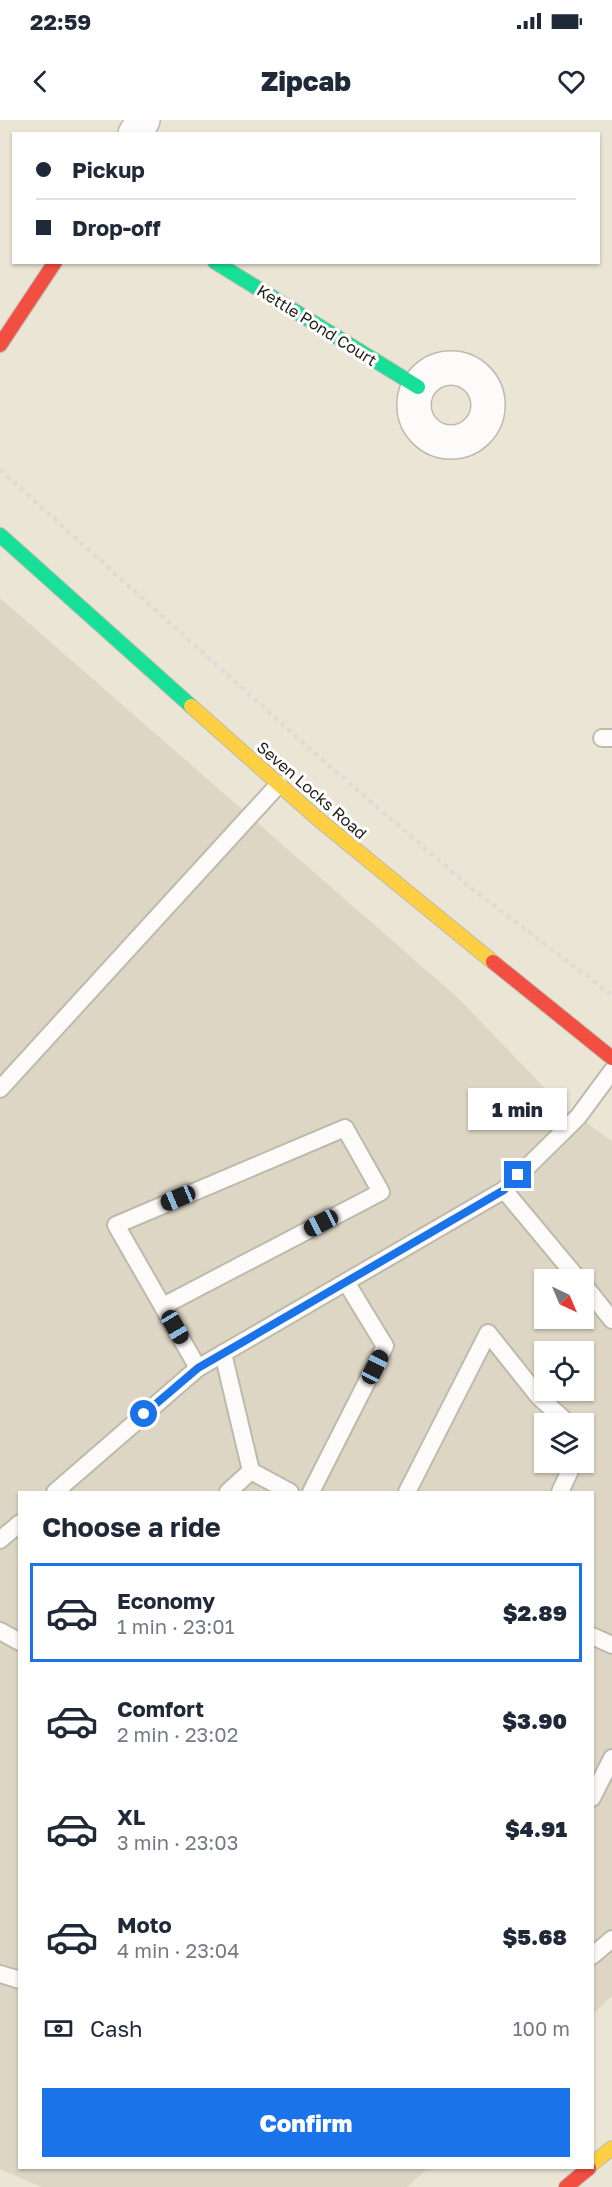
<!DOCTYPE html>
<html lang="en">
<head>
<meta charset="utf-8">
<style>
  body { margin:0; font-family:"Golos Text",sans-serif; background:#f6f6f7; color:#1f2937; height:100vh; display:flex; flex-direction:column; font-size:22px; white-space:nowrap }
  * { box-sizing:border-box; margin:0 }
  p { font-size:20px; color:#747a83 }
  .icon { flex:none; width:33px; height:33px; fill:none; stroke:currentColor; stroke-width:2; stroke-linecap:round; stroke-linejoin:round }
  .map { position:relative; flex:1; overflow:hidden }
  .panel { position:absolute; left:18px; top:1371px; width:576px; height:678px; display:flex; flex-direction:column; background:#fff; border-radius:0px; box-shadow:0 2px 4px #0004 }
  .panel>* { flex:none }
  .top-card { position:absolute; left:12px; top:12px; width:588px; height:132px; border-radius:0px; box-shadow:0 2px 4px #0004; display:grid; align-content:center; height:132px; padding:0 24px; background:#fff }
  .needle { width:39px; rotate:136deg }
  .fabs { position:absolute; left:534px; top:1149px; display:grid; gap:12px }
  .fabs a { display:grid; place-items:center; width:60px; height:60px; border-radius:0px; background:#fff; box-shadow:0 2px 4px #0004; font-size:30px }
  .end { position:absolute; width:27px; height:27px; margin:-14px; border:8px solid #1a73e8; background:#fff; box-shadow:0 0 0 3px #fff }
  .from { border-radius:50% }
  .bubble { position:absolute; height:42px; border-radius:0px; background:#fff; box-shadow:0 2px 4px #0004; font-size:20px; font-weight:800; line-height:42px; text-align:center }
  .car { position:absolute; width:18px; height:36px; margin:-18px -9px; border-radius:8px; box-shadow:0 0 4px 2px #0007; background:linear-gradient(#222 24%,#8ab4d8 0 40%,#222 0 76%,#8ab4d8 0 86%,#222 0) }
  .top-card b { display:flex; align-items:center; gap:21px; height:57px; font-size:22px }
  .top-card b+b { border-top:2px solid #e0e1e3 }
  .top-card i { width:15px; height:15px; background:#1f2937 }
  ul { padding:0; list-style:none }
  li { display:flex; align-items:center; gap:18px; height:99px; margin:0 12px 9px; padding:0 12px; border:3px solid transparent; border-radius:0px }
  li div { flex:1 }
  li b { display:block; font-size:22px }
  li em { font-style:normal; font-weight:800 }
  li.selected { border-color:#1a73e8 }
  li>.icon { width:54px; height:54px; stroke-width:1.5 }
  h2 { padding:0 24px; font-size:27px; line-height:72px }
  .pay { display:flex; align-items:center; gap:15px; height:66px; padding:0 24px; font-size:22px }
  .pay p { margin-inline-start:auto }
  .primary-button { display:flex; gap:12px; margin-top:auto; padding:12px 24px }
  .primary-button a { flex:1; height:69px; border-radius:0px; background:#1a73e8; color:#fff; font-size:24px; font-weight:800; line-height:69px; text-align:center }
  .status { display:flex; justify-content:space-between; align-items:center; height:42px; padding:0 30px; background:#fff; direction:ltr }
  .status svg { height:16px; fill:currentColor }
  header { display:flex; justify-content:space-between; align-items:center; height:78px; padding:0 24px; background:#fff; font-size:27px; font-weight:800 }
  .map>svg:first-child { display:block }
</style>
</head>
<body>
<div class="status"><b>22:59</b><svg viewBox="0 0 49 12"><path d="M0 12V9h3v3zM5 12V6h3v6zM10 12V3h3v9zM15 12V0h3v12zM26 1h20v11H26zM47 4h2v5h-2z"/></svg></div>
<header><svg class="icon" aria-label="back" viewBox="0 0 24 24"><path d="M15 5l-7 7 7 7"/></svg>Zipcab<svg class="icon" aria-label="heart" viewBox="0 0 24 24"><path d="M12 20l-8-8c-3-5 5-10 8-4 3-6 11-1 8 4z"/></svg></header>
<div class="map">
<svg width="612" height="2067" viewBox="0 0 612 2067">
  <rect width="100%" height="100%" fill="#eae5d4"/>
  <path fill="#ded6c4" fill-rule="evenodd" d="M0,478L458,878L561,985L612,1021V1876L593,1894L592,1372H20V2048H428L407,2067H42L0,2049ZM544,1160H584V1198H544ZM544,1232H584V1270H544ZM544,1304H584V1342H544Z"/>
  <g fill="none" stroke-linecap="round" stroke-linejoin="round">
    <g stroke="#bdbaac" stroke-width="20">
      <g id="lane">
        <polyline points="602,618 612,618"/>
        <polyline points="0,969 279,664"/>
        <polyline points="504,1070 579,1160"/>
        <polyline points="584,1165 612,1200"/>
        <polyline points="163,1186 381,1072 345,1008 116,1105 198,1248"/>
        <polyline points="223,1233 251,1351 228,1372"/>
        <polyline points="584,1316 584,1320"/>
        <polyline points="251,1351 290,1372"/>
        <polyline points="55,1372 198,1248 504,1070 578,997 612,951"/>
        <polyline points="311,1372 385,1226 346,1162"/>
        <polyline points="407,1372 488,1213 539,1277 569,1304"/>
        <polyline points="560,1372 574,1342"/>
        <polyline points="0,1420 20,1403"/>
        <polyline points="0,1511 20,1522"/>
        <polyline points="592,1516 612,1525"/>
        <polyline points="592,1678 612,1638"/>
        <polyline points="592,1836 612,1819"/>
        <polyline points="0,1854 20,1860"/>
      </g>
    </g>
    <g stroke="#bdbaac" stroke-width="36">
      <g id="street">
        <polyline points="135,14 143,0"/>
        <circle cx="451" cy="285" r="37"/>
      </g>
    </g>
    <g stroke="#bdbaac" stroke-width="16">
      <g id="fast">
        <polyline points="215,142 418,267"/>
        <polyline points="0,415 191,586"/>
      </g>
    </g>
    <g stroke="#bdbaac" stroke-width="16">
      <g id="slow">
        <polyline points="191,586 318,699 493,842"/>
        <polyline points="592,2044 612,2028"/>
      </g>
    </g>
    <g stroke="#bdbaac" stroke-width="16">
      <g id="jam">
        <polyline points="0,225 55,142"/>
        <polyline points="493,842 612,938"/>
        <polyline points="566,2067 589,2048"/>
      </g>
    </g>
    <polyline stroke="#dedcd7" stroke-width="4" stroke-dasharray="4.5 4.5" stroke-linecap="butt" points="0,350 302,622 472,769 612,875"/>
    <use href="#lane" stroke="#fcfbf9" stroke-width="16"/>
    <use href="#street" stroke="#fcfbf9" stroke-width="33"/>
    <use href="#fast" stroke="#16e098" stroke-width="14"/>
    <use href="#slow" stroke="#ffcf43" stroke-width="14"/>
    <use href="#jam" stroke="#f24e42" stroke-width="14"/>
  </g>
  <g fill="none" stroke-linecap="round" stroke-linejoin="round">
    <polyline stroke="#1a73e8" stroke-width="8" points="144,1294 198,1248 504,1070 518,1055"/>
  </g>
  <g text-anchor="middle" stroke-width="6" stroke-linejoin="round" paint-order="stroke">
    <g font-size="16" fill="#211e12" stroke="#fff">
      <text transform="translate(317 205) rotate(32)" y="6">Kettle Pond Court</text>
      <text transform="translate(312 670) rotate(41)" y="6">Seven Locks Road</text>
    </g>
  </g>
</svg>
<div class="fabs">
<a><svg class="needle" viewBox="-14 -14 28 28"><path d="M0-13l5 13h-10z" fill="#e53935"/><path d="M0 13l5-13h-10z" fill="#747a83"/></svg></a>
<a><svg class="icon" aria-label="locate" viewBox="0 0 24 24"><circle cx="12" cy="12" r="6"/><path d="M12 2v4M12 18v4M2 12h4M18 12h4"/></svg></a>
<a><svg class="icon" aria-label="layers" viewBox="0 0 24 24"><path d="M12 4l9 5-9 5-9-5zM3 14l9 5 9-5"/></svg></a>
</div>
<i class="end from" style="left:144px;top:1294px"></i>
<i class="end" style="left:518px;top:1055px"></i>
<div class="bubble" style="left:468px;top:968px;width:99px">1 min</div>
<i class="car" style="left:178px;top:1078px;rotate:247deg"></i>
<i class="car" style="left:321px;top:1103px;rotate:242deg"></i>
<i class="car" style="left:175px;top:1207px;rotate:150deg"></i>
<i class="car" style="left:375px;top:1247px;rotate:27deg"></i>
<div class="top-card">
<b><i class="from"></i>Pickup</b>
<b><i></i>Drop-off</b>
</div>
<section class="panel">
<h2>Choose a ride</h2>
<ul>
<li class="selected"><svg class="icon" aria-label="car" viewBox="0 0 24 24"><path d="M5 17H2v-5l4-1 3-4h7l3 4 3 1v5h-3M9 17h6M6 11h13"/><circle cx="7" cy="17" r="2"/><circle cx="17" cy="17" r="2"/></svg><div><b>Economy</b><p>1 min · 23:01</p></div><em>$2.89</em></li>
<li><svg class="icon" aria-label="car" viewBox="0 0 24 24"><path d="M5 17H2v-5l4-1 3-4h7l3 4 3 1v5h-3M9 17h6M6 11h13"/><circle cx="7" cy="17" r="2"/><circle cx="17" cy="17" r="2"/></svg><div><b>Comfort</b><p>2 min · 23:02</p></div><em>$3.90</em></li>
<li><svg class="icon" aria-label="car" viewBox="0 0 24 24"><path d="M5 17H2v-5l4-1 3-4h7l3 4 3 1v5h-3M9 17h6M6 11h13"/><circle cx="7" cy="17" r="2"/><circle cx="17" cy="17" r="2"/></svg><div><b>XL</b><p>3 min · 23:03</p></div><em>$4.91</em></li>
<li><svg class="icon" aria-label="car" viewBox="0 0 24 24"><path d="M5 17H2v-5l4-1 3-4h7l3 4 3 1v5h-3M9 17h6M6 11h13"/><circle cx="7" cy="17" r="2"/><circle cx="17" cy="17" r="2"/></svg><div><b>Moto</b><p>4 min · 23:04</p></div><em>$5.68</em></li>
</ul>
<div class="pay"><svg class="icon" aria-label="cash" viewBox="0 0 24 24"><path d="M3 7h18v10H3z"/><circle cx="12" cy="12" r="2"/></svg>Cash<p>100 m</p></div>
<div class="primary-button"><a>Confirm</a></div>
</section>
</div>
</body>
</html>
